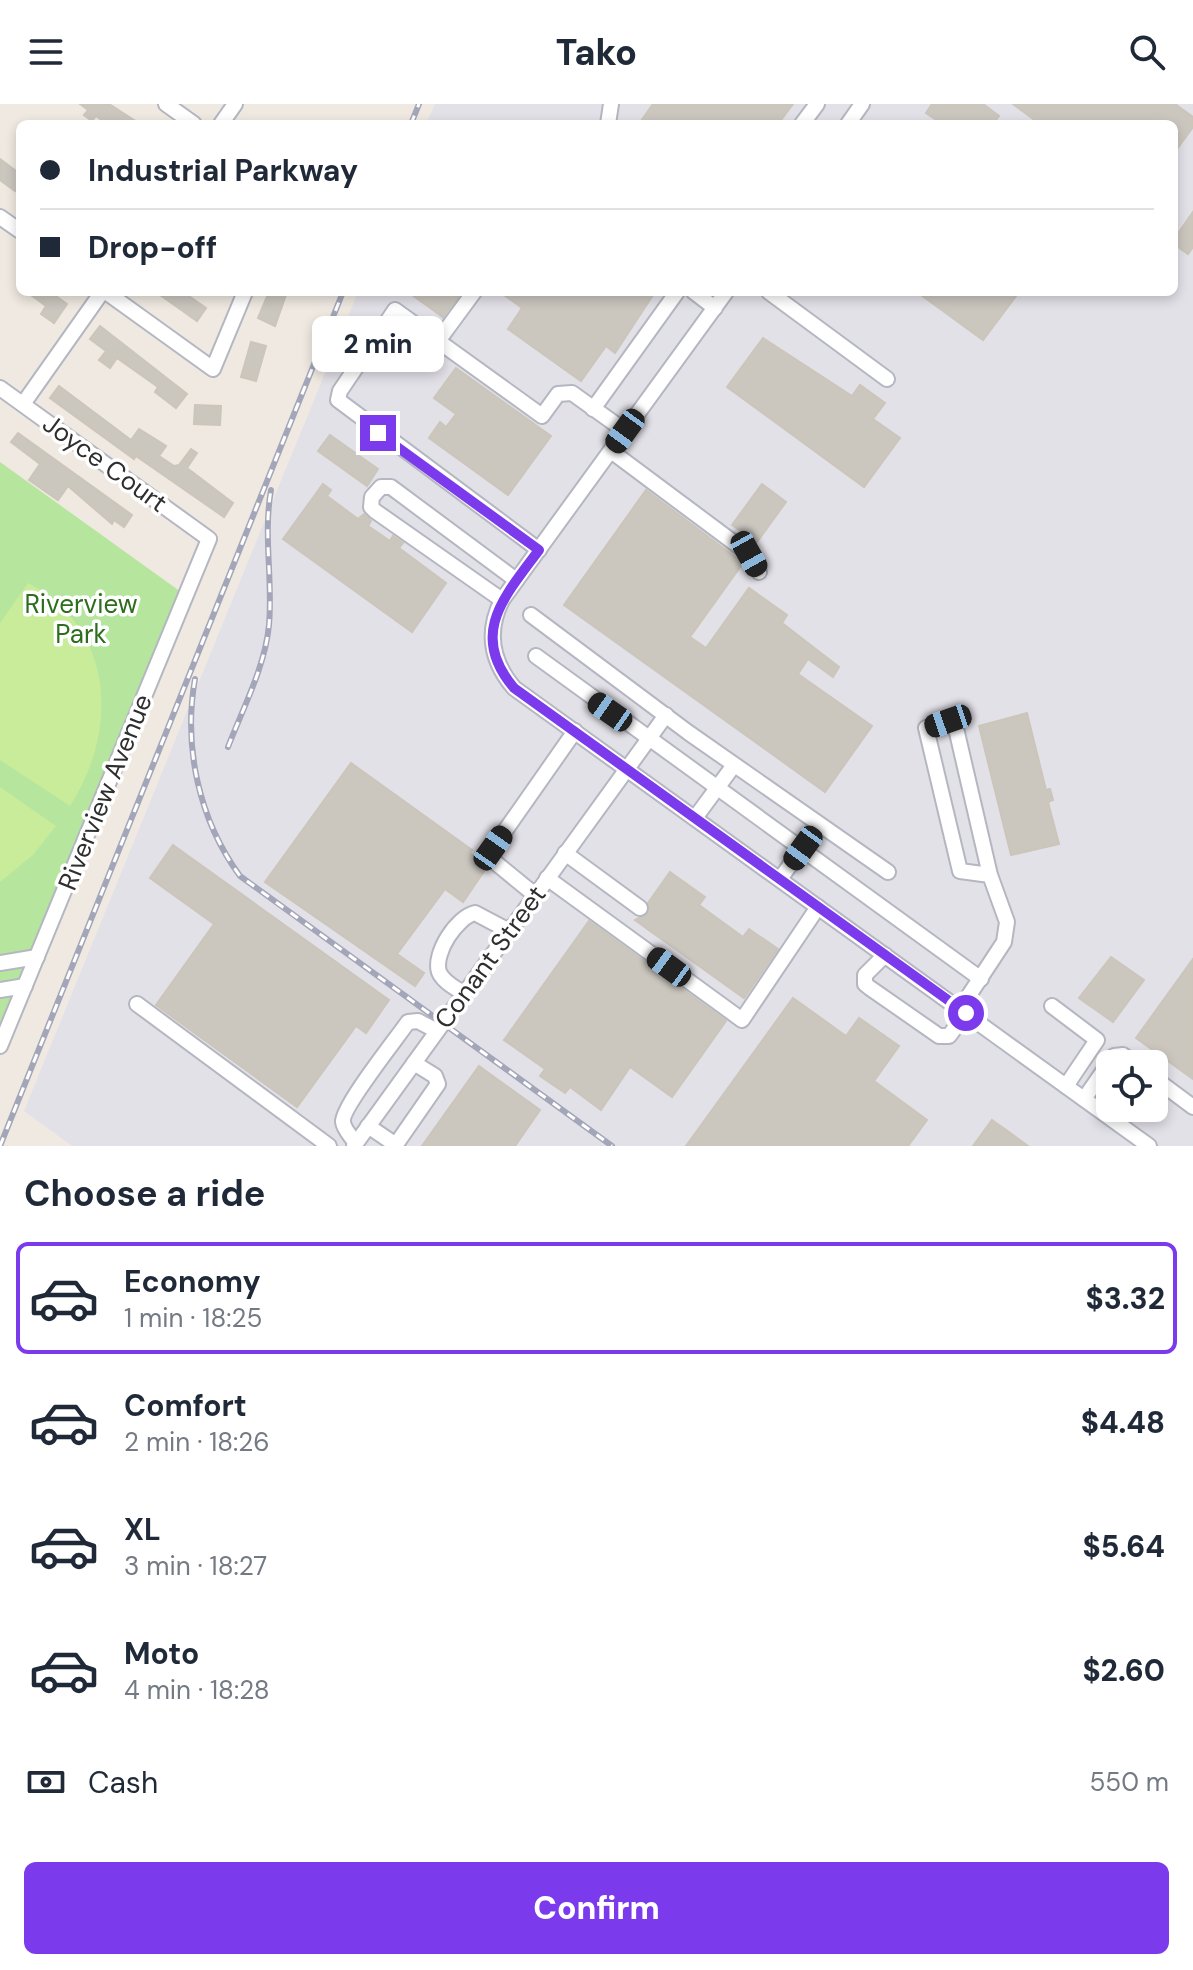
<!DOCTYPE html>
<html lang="en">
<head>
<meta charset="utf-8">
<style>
  body { margin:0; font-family:"DM Sans",sans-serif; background:#f2f2f3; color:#1f2937; height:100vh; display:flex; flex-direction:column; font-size:30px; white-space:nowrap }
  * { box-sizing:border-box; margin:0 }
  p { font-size:26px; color:#747a83 }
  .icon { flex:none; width:44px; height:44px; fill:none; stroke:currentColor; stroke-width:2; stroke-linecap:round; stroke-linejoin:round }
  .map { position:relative; height:1042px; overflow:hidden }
  .details { display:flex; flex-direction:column; background:#fff; flex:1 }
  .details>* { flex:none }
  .hud { position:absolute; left:16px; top:16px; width:1162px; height:176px; border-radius:12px; box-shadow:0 4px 12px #0003; display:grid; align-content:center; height:176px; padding:0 24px; background:#fff }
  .buttons { position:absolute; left:1096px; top:946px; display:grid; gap:16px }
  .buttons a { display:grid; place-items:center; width:72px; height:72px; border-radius:12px; background:#fff; box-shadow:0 4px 12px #0003; font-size:40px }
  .end { position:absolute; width:36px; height:36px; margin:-18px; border:10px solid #7c3aed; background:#fff; box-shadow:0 0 0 4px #fff }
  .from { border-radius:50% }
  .bubble { position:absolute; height:56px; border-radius:12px; background:#fff; box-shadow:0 4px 12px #0003; font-size:26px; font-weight:800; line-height:56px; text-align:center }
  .car { position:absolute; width:24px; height:48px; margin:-24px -12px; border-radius:10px; box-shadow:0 0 6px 2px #0007; background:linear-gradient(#222 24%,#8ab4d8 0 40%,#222 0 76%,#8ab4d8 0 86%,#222 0) }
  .hud b { display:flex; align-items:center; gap:28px; height:76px; font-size:30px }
  .hud b+b { border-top:2px solid #e0e1e3 }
  .hud i { width:20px; height:20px; background:#1f2937 }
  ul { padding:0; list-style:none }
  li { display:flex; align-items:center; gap:24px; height:112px; margin:0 16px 12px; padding:0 8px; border:4px solid transparent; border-radius:12px }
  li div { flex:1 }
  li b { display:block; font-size:30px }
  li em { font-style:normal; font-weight:800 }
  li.selected { border-color:#7c3aed }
  li>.icon { width:72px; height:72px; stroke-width:1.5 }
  h2 { padding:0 24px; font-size:36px; line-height:96px }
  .pay { display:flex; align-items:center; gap:20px; height:88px; padding:0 24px; font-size:30px }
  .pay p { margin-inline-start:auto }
  .action { display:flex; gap:16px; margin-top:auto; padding:16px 24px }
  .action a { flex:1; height:92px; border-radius:12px; background:#7c3aed; color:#fff; font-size:32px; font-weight:800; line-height:92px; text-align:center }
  header { display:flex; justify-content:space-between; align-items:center; height:104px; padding:0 24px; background:#fff; font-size:36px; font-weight:800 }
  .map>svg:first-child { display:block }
</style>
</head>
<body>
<header><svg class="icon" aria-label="menu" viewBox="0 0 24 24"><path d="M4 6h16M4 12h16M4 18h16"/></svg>Tako<svg class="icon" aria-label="search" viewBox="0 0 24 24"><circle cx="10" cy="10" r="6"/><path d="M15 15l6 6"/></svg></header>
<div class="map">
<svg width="1193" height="1042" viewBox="0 0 1193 1042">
  <rect width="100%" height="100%" fill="#efe9e1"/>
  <path fill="#e3e1e8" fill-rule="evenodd" d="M435,0H1193V1042H72L24,1007L358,188H1174V20H426ZM1110,960H1154V1004H1110Z"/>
  <polygon fill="#b6e59e" points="0,358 181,488 0,922"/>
  <g fill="#c9ec9a">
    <path d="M28,479C115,525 119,626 70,702L0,656V519Z"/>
    <polygon points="0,683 56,722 33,751 0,778"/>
  </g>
  <g fill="#cbc7bf" stroke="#cbc5ba" stroke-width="2">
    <polygon points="80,0 109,0 140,20 107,20 96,12 92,17 84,11 88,6"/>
    <polygon points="653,0 793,0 778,20 639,20"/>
    <polygon points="932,0 983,0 999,12 993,20 942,20 926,9"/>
    <polygon points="1013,0 1175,0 1193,13 1193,23 1174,49 1174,20 1040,20"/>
    <polygon points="0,55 20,70 20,79 15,87 0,76"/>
    <polygon points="1193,108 1193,143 1188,150 1174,140 1174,135"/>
    <polygon points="27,188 50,188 67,200 54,219 41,210 46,202"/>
    <polygon points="156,188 183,188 206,204 197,217"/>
    <polygon points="269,188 287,188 275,222 258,214"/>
    <polygon points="408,188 462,188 443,213"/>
    <polygon points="500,188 655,188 615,249 606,242 581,277 508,225 522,204"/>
    <polygon points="917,188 1019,188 983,236"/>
    <polygon points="100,222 187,290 176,304 155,288 158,283 117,254 110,264 99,256 106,247 90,235"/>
    <polygon points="763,234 852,292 860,281 885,299 873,315 900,334 864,383 727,283"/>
    <polygon points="251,238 266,242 256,277 241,273"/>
    <polygon points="456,264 551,332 508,391 429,334 440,318 446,323 456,310 434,294"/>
    <polygon points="59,282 131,336 139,325 160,338 166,342 159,352 174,362 179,361 191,345 197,349 187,364 233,399 224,413 136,352 134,355 50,294"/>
    <polygon points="195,301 221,302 220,321 194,320"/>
    <polygon points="18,329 132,411 124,423 114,416 112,420 68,382 58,396 29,376 40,360 11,338"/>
    <polygon points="330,331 378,365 367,382 318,347"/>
    <polygon points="323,380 331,386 327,392 358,415 364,410 371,417 368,422 390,437 393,432 403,439 399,444 446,479 412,528 283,435"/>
    <polygon points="762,380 786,398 757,438 732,421"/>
    <polygon points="646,386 743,459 690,533 706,544 749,484 787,511 782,519 839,563 833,573 808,555 798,570 872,622 825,688 564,501"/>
    <polygon points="1027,609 1046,686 1050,685 1053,696 1048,698 1059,740 1011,751 979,622"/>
    <polygon points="351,659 472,746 470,749 487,763 463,798 445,785 397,850 424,869 415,882 265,778"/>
    <polygon points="173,741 389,896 366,929 356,922 297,1003 156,901 214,820 150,774"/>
    <polygon points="670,768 705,793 699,801 743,833 749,825 778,845 744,894 635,816 648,809 648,799"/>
    <polygon points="589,817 726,917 672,993 630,963 601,1006 570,983 565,989 540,972 545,965 504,936"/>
    <polygon points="1111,853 1144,876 1113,918 1079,894"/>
    <polygon points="1193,855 1193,975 1136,934"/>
    <polygon points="793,894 846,932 859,914 899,942 874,977 927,1016 908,1042 686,1042"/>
    <polygon points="479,962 540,1006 515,1042 422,1042"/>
    <polygon points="992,1016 1009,1028 1028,1042 973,1042"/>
  </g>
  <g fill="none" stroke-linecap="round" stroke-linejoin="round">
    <g stroke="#b4b7c1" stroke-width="18">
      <g id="minor">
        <polyline points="166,0 194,20"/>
        <polyline points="221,20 235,0"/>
        <polyline points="608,20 611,0"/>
        <polyline points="802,20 817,0"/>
        <polyline points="848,20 862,0"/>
        <polyline points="0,113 20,127"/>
        <polyline points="106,188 213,265 245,188"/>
        <polyline points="694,188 715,204"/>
        <path d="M726,188L502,496C486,528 491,557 514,584L1149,1042"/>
        <polyline points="769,188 887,275"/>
        <polyline points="438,237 474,188"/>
        <polyline points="0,284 209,435 0,942"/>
        <polyline points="23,300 102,188"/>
        <polyline points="593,305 677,188"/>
        <polyline points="611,347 749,450 759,468"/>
        <polyline points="539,446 338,296 340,287 395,206 542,312 558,290 572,289 625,327"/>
        <polyline points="502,496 375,407 371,403 372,393 381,383 391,383 516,476"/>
        <polyline points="531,511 689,629 888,768"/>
        <polyline points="536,552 981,875"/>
        <polyline points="695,714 734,661"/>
        <polyline points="565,749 640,804"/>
        <polyline points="547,774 742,916 818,803"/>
        <polyline points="780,775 819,721"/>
        <polyline points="535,791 496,759 492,752 493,744 575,627"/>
        <polyline points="885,851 865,871 865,880 870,884 939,932 949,932 966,909"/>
        <polyline points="0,859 37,853"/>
        <polyline points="0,886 25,882"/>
        <path d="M464,890C456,884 443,878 439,868C433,849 457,813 475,809L509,827"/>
        <polyline points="137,900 329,1042"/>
        <polyline points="1052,902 1097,936 1066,982"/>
        <polyline points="960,905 1004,838 1007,818 990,771 955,620 948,617 926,624 960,767 990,771"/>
        <polyline points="1154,974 1193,1003"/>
        <polyline points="1084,995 1114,952 1123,951 1135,960"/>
        <polyline points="368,1022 396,1041"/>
        <path d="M356,1040C352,1033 344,1026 343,1018C341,1004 397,934 408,918L418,917L437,927"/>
        <polyline points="354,1042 666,611"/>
        <polyline points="395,1042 438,980 435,972 414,959"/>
      </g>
    </g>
    <use href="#minor" stroke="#fff" stroke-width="14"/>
    <g stroke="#a3a6b8" stroke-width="6">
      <g id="rail">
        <polyline points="411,20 419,0"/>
        <path d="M195,575C183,643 199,716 240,772L612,1042"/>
        <path d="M228,643C243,604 265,563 269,521C273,476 263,431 271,386"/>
        <polyline points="0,1042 343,188"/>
      </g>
    </g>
    <use href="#rail" stroke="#fff" stroke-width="3" stroke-dasharray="9" stroke-linecap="butt"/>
  </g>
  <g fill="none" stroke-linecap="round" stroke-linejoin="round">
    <path stroke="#7c3aed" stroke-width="10" d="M378,329L539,446C505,492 468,530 514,584L966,909"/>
  </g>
  <g text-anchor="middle" stroke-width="7" stroke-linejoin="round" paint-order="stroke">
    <g font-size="26" fill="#2e2e2e" stroke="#fff">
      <text transform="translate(105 359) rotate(36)" y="9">Joyce Court</text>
      <text transform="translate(105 688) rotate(-68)" y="9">Riverview Avenue</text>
      <text transform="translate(490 853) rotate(-54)" y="9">Conant Street</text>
    </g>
    <g font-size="26" fill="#2c6e1b" stroke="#fff">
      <text x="81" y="509">Riverview<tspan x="81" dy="30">Park</tspan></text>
    </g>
  </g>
</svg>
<div class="buttons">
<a><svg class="icon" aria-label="locate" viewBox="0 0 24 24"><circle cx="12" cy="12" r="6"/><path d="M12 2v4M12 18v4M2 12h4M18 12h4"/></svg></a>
</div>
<i class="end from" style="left:966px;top:909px"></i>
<i class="end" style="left:378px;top:329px"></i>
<div class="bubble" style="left:312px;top:212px;width:132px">2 min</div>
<i class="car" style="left:625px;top:327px;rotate:216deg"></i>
<i class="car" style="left:749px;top:450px;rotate:151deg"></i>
<i class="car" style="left:610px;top:608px;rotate:305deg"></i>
<i class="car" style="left:948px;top:617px;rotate:251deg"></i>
<i class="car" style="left:493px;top:744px;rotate:35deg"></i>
<i class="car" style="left:803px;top:744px;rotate:216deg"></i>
<i class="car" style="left:669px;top:863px;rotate:306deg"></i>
<div class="hud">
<b><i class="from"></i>Industrial Parkway</b>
<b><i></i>Drop-off</b>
</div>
</div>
<section class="details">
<h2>Choose a ride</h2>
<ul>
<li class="selected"><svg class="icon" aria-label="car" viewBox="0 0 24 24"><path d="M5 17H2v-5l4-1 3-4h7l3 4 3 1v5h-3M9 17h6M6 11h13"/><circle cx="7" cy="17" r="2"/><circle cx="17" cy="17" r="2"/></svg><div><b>Economy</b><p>1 min · 18:25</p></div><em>$3.32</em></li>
<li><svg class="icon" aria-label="car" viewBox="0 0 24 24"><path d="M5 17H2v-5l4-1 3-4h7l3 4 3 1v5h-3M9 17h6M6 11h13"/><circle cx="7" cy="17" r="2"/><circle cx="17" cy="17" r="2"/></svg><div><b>Comfort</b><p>2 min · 18:26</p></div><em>$4.48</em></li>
<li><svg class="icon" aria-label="car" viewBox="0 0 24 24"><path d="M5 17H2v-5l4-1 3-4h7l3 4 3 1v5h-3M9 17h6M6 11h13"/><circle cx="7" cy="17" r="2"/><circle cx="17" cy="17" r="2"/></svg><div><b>XL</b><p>3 min · 18:27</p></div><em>$5.64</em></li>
<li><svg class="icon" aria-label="car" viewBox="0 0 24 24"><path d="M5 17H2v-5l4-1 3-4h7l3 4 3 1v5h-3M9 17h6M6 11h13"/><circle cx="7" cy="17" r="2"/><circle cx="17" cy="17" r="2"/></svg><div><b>Moto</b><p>4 min · 18:28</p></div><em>$2.60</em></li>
</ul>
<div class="pay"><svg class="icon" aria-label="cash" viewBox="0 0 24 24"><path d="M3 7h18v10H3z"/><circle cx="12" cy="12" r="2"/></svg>Cash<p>550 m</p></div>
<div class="action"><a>Confirm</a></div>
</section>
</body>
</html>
